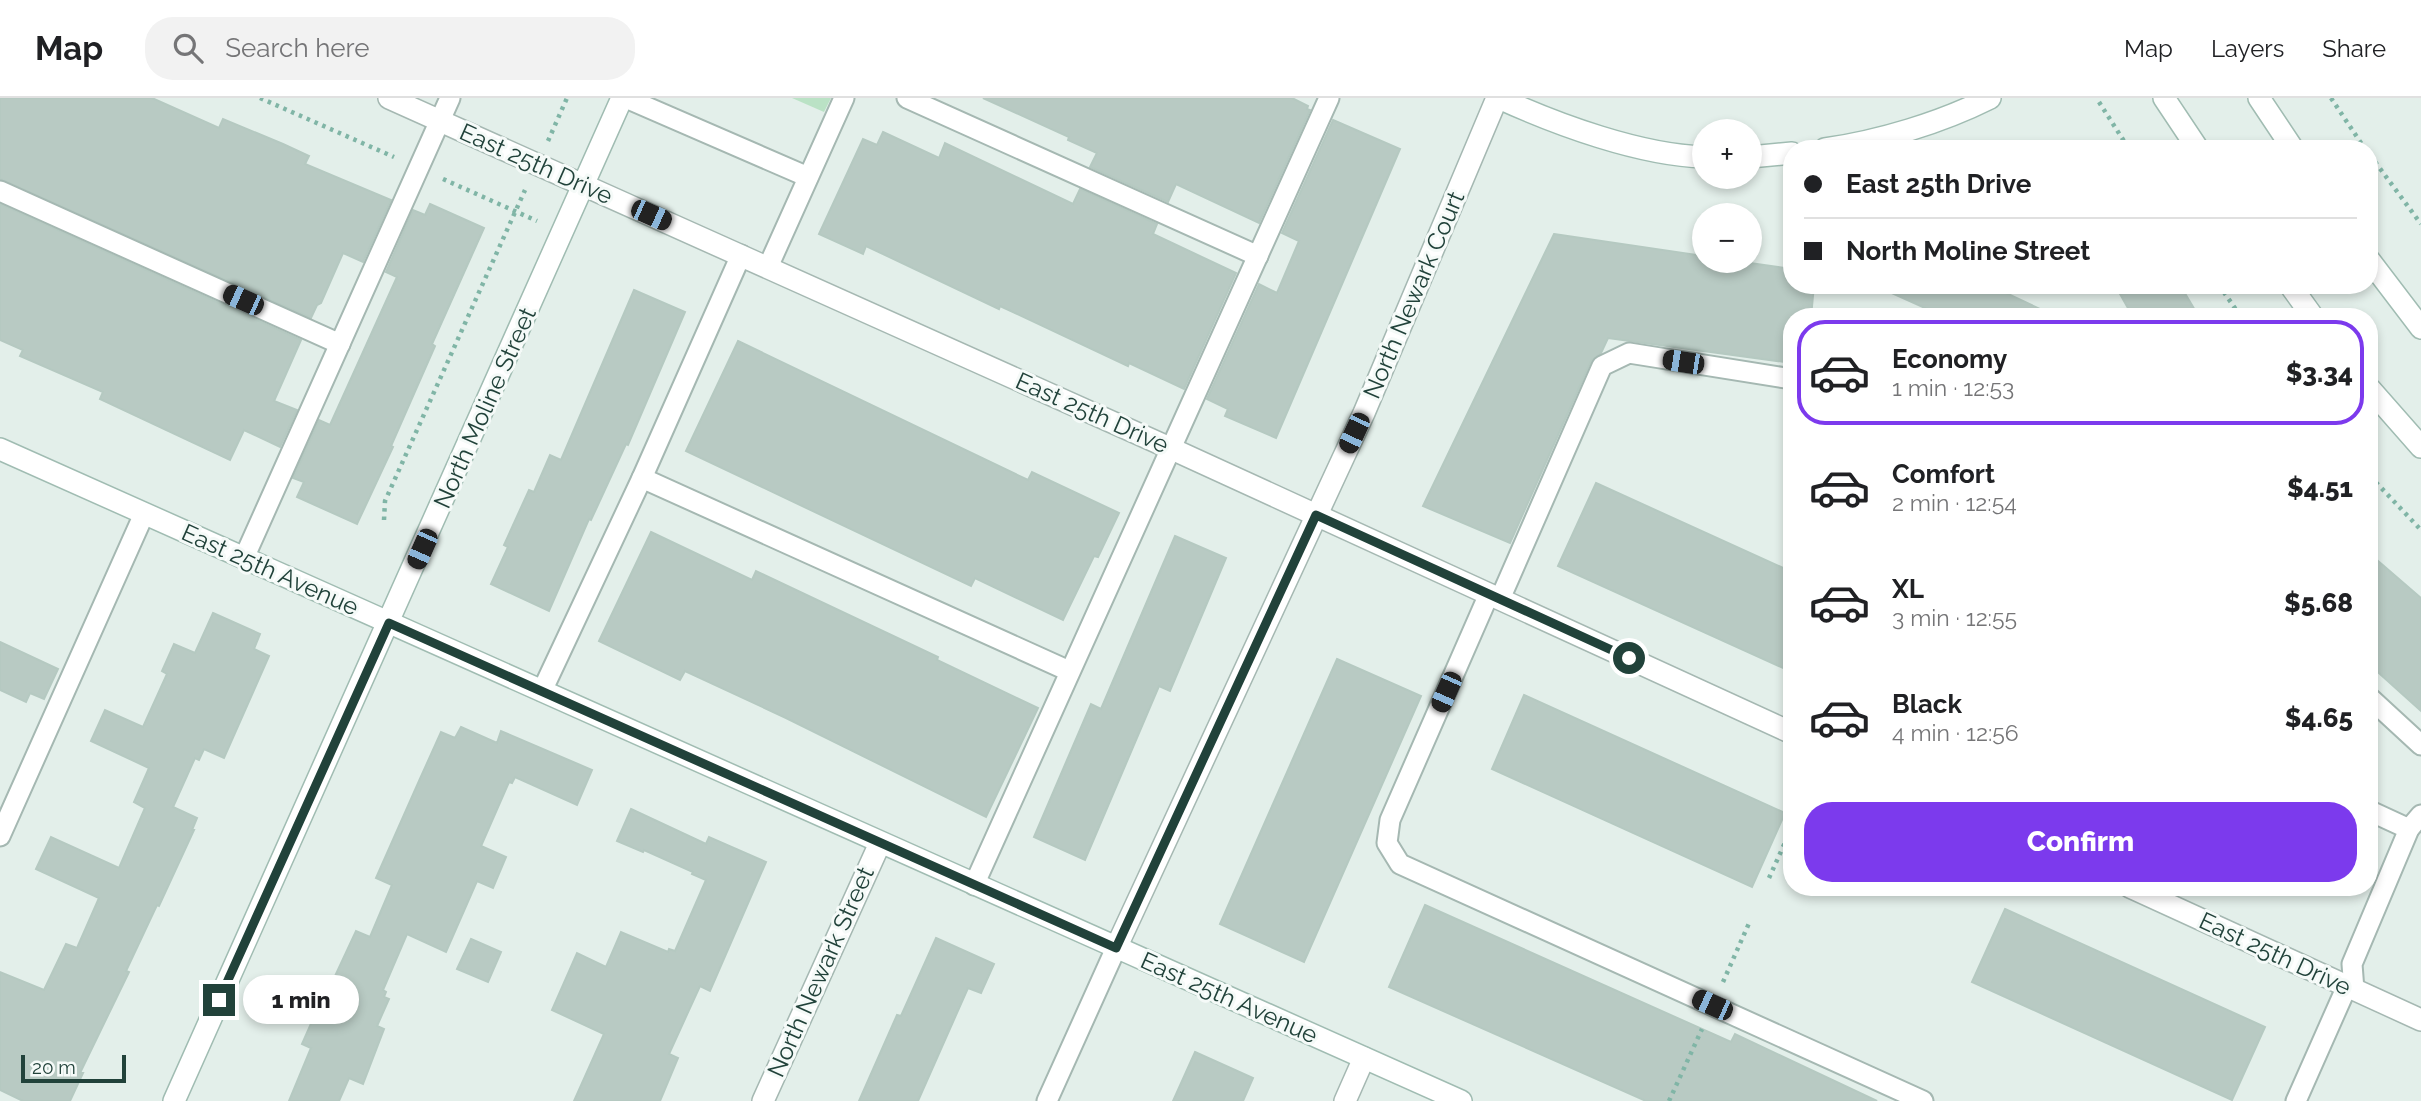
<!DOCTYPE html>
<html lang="en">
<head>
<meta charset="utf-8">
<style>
  body { margin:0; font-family:Raleway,sans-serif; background:#f2f2f2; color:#202124; height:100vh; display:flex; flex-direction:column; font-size:26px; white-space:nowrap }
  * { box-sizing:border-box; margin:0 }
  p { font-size:23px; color:#757577 }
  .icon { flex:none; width:38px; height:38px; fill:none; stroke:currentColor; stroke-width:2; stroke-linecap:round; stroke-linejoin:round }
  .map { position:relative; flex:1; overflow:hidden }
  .panel { position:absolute; left:1783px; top:210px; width:595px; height:588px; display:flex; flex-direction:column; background:#fff; border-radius:28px; box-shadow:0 4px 10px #0003 }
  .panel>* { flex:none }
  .hud { position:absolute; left:1783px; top:42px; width:595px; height:154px; border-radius:28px; box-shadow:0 4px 10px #0003; display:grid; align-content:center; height:154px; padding:0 21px; background:#fff }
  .fabs { position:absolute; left:1692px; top:21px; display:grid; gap:14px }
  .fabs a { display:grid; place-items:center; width:70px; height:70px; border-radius:50%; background:#fff; box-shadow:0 4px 10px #0003; font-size:35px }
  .scale { position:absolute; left:21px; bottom:18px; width:105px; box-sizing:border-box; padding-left:7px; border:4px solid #21423a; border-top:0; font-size:19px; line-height:24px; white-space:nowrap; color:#21423a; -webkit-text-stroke:5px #f5faf8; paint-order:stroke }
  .end { position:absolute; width:32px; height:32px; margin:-16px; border:9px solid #21423a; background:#fff; box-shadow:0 0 0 4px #fff }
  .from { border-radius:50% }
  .bubble { position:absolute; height:49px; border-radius:24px; background:#fff; box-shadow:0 4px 10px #0003; font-size:23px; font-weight:800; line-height:49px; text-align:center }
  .car { position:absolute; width:21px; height:42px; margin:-21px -10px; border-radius:9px; box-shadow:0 0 5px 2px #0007; background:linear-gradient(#222 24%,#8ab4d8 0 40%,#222 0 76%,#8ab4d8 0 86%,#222 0) }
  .hud b { display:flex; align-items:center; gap:24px; height:66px; font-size:26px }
  .hud b+b { border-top:2px solid #e0e0e0 }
  .hud i { width:18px; height:18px; background:#202124 }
  ul { padding:12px 0 0; list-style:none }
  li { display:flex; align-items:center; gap:21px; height:105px; margin:0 14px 10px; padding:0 7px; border:4px solid transparent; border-radius:28px }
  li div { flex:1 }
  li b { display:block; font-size:26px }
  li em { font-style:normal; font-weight:800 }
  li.selected { border-color:#7c3aed }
  li>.icon { width:63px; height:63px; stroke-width:1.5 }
  .button { display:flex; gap:14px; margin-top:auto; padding:14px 21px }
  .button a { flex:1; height:80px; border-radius:28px; background:#7c3aed; color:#fff; font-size:28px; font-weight:800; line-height:80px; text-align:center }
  header { display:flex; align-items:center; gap:42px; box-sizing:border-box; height:98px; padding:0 35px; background:#fff; border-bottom:2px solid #e0e0e0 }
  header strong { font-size:33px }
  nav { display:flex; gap:38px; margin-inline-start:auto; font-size:24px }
  .search { width:490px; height:63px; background:#f2f2f2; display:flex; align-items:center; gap:18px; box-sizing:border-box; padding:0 24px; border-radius:28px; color:#757577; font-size:26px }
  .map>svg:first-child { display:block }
</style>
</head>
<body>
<header>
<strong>Map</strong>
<div class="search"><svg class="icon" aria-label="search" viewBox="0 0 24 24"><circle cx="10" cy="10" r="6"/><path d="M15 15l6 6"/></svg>Search here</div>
<nav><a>Map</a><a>Layers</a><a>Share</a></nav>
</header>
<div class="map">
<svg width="2421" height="1003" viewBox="0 0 2421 1003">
  <rect width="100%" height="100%" fill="#e3efea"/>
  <polygon fill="#bae2c5" points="792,0 831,0 824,14"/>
  <g fill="#b8cac3" stroke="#b5c9c1" stroke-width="2">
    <polygon points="0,0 152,0 219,30 223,21 283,46 309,58 305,66 391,102 363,164 343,155 321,205 317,207 311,220 0,81"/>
    <polygon points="983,0 1292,0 1308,8 1307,11 1310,12 1259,125 1176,86 1168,104 1090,69 1097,55 1068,42 1069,39"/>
    <polygon points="1333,22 1400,51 1276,340 1225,318 1228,311 1207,301 1259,186 1277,195 1299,143 1282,135"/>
    <polygon points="883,34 939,60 945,45 1073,106 1080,91 1157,126 1153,136 1236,175 1184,291 1129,265 1128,268 1000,208 999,211 866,148 863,156 819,136 863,41 877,47"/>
    <polygon points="0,106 301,242 274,303 297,312 280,349 244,332 230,362 100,301 103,294 20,258 23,252 0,242"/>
    <polygon points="430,106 484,130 432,246 435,248 391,348 393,349 357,426 297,399 304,384 293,380 319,322 330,327 397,179 386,174 413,112 425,117"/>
    <polygon points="1554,136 1704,158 1704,163 1736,163 1792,171 1792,187 1814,187 1811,219 1792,219 1792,265 1608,240 1601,255 1591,263 1510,445 1423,408"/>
    <polygon points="1874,187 1989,187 2057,219 1945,219"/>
    <polygon points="2115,187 2180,187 2199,219 2133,219"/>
    <polygon points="634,192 685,214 628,347 626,346 591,422 589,421 549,513 491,486 508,449 504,447 529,392 534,394 550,357 561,362"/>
    <polygon points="738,243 1028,382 1032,374 1119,415 1098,459 1094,458 1063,522 975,480 971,488 686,353"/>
    <polygon points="1596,385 1792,474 1792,574 1558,468"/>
    <polygon points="651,434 752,482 756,473 938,559 937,562 1038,610 986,719 786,620 685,573 680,582 599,543"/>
    <polygon points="1175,438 1226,460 1170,593 1159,588 1085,762 1034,739 1091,606 1101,611"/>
    <polygon points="2370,456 2421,500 2421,613 2370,567"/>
    <polygon points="213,515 260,536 254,551 269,558 224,660 204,651 199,662 195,660 173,709 197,720 192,732 194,732 159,808 157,807 126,873 129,874 80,975 83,975 70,1003 23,1003 0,992 0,874 44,892 66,846 77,850 99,800 36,771 51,739 119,770 145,710 134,704 149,670 91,643 105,612 143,629 167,576 162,573 174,546 195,555"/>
    <polygon points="0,544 58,571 44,601 30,595 26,604 0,592"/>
    <polygon points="1337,561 1421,598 1304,864 1220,826"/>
    <polygon points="1524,597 1785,715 1752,789 1492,671"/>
    <polygon points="461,629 497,645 501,633 592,672 577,707 515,679 512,685 509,684 481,748 506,759 493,790 477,783 446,854 407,836 383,892 386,894 384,899 389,901 377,928 384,931 363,986 349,980 339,1003 289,1003 311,950 302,946 321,903 323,904 356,833 370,839 392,787 376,780 419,683 441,634 455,640"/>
    <polygon points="631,711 706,746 709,739 766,764 710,893 700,888 669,956 678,960 660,1003 574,1003 604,936 552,912 577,855 606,869 621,834 668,854 669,851 675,853 706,782 692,776 693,774 644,752 643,754 617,743"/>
    <polygon points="1425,807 1731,944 1735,936 1877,1003 1646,1003 1389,889"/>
    <polygon points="2005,811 2265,929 2232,1002 1972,884"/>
    <polygon points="936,840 994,866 981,895 968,890 918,1003 859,1003 897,917 901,918"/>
    <polygon points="471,841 501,854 488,884 457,871"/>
    <polygon points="1195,954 1253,980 1243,1003 1173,1003"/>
  </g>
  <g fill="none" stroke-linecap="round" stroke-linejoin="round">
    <g stroke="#a5b8b2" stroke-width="23">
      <g id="lane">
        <polyline points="626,0 808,79"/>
        <polyline points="907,0 1258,158"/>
        <polyline points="0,93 340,246"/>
        <polyline points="768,169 844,0"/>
        <polyline points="642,380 1069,573"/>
        <polyline points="244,460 450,0"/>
        <polyline points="1489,496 1390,722 1387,745 1400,766 1923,1003"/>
        <polyline points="1500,501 1602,268 1629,255 1792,281"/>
        <polyline points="542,593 642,380 741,157"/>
        <polyline points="2370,600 2421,647"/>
        <polyline points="2370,713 2409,731"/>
        <polyline points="0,738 144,416"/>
        <polyline points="974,787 1329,0"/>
        <polyline points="2354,892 2352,866 2409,731 2421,717"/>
        <polyline points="1047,1003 1116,850"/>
        <polyline points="2296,1003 2347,888"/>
      </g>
    </g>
    <g stroke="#a5b8b2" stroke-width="24">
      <g id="street">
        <polyline points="389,0 1172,351 1792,635"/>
        <polyline points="2130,789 2421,922"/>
        <polyline points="1116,850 1364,315 1497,0"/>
        <polyline points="763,1003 880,745"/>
        <polyline points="1345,1003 1364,960"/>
      </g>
    </g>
    <g stroke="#a0bcb2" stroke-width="24">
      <g id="secondary">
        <path d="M1499,0C1558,27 1640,57 1704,59"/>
        <polyline points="2164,0 2198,51"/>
        <polyline points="2259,0 2293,51"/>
        <path d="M1825,51C1880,43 1940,25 1990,0"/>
        <polyline points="1750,59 1792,55"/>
        <polyline points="2370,163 2421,230"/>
        <polyline points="2290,187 2313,219"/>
        <polyline points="2370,291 2421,349"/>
        <polyline points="0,351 1461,1003"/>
        <polyline points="174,1003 622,0"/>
      </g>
    </g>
    <g stroke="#80b5a6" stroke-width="4.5" stroke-dasharray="3.5 5" stroke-linecap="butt">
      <polyline points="260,0 394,59"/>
      <polyline points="2331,0 2365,51"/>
      <polyline points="2099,4 2129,51"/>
      <polyline points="548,43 567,0"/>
      <polyline points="2370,57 2421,126"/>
      <polyline points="443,81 537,123"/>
      <polyline points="2219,187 2241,219"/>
      <polyline points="2370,378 2421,432"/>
      <polyline points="384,422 385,403 525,92"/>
      <polyline points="1769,780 1792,729"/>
      <polyline points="1723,884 1750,823"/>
      <polyline points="1669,1003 1702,931"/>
    </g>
    <use href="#lane" stroke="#fff" stroke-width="19"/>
    <use href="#street" stroke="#fff" stroke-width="21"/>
    <use href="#secondary" stroke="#fff" stroke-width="21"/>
  </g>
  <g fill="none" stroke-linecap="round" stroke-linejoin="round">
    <polyline stroke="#21423a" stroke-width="9" points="219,902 389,525 1116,850 1316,417 1629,560"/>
  </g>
  <g text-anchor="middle" stroke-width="6" stroke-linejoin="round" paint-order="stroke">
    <g font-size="24" fill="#21423a" stroke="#f5faf8">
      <text transform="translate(536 66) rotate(24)" y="8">East 25th Drive</text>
      <text transform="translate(1414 197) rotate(-67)" y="8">North Newark Court</text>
      <text transform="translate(485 310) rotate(-66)" y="8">North Moline Street</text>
      <text transform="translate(1092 315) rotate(24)" y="8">East 25th Drive</text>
      <text transform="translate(270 472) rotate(24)" y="8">East 25th Avenue</text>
      <text transform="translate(2275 856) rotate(25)" y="8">East 25th Drive</text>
      <text transform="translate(821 874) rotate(-66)" y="8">North Newark Street</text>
      <text transform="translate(1229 900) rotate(24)" y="8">East 25th Avenue</text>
    </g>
  </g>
</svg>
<div class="fabs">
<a>+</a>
<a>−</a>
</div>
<div class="scale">20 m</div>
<i class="end from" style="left:1629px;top:560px"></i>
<i class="end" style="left:219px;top:902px"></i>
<div class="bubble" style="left:243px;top:877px;width:116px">1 min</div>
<i class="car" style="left:651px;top:117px;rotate:114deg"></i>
<i class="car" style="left:243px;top:202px;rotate:294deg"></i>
<i class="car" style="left:1683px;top:264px;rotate:279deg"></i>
<i class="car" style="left:1354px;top:335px;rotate:205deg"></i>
<i class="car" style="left:422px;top:451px;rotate:204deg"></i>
<i class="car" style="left:1446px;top:594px;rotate:204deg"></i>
<i class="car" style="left:1712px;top:907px;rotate:294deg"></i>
<div class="hud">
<b><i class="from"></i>East 25th Drive</b>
<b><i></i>North Moline Street</b>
</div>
<section class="panel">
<ul>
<li class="selected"><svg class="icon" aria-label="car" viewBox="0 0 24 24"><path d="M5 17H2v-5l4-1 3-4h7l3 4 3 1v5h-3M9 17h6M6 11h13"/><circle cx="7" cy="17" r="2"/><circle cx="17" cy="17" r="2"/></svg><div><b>Economy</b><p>1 min · 12:53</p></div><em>$3.34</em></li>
<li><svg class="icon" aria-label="car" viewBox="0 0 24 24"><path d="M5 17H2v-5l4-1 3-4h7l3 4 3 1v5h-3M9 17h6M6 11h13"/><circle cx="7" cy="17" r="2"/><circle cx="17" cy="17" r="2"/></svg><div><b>Comfort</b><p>2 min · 12:54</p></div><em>$4.51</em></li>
<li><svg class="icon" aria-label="car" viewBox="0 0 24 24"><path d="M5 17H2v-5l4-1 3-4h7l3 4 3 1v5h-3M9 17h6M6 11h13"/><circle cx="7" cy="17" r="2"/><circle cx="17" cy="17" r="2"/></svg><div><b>XL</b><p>3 min · 12:55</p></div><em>$5.68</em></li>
<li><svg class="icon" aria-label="car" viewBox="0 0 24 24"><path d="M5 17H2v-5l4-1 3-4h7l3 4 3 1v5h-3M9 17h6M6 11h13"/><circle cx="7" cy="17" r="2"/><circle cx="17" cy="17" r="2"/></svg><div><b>Black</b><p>4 min · 12:56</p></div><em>$4.65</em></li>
</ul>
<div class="button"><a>Confirm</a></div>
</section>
</div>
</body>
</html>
